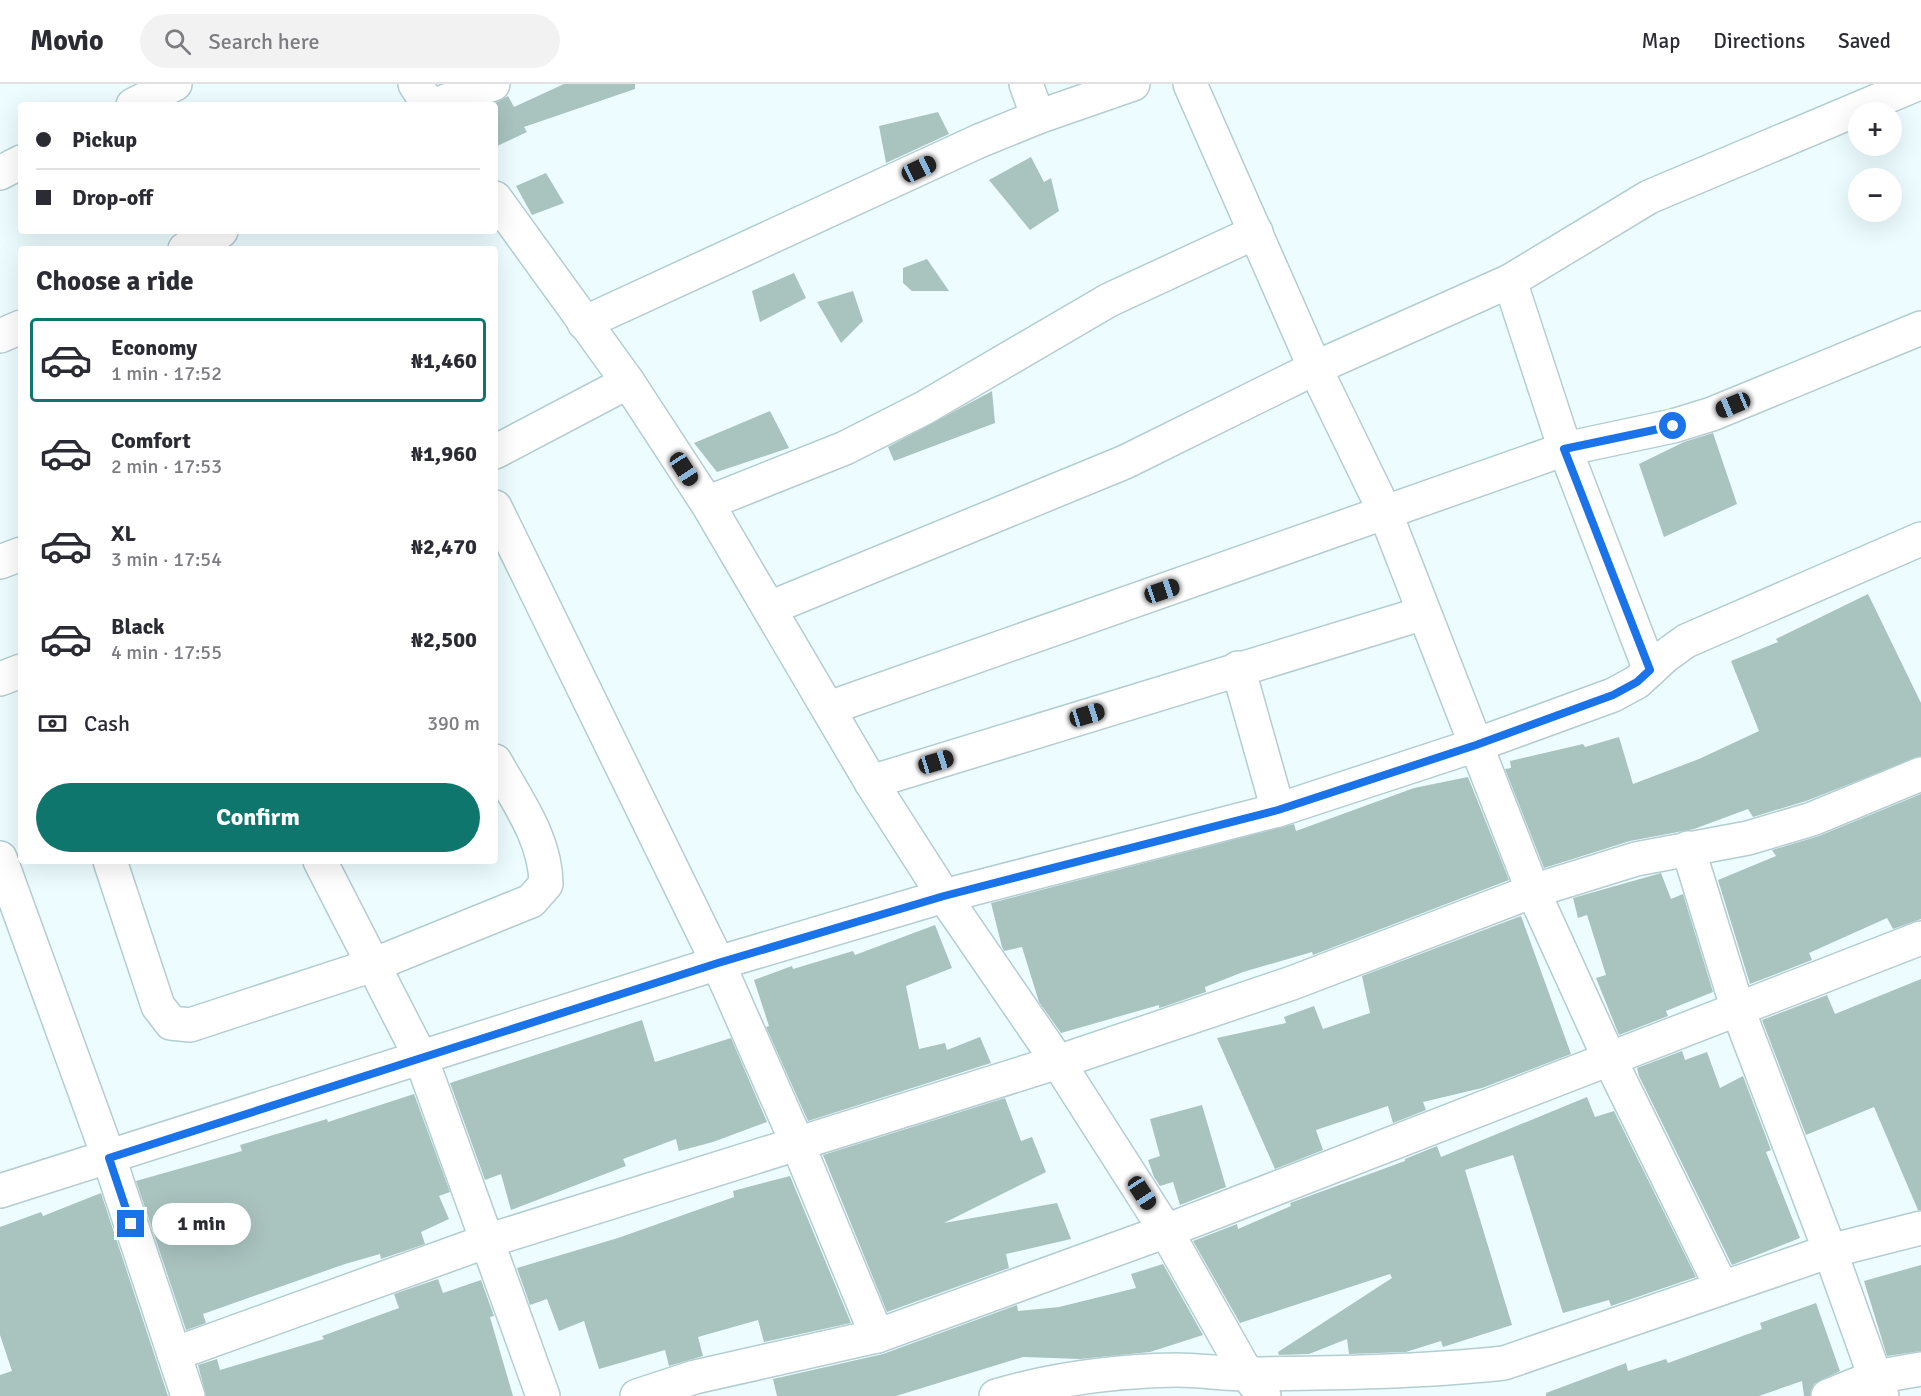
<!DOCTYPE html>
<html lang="en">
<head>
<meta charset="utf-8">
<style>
  body { margin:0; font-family:Signika,sans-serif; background:#f2f2f3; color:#2b2b33; height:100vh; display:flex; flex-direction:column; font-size:22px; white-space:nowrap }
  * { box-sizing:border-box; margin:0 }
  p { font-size:20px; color:#7c7c81 }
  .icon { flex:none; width:33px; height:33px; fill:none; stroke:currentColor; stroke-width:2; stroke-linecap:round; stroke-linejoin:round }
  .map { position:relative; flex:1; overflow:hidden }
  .side { position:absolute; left:18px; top:162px; width:480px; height:618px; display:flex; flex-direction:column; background:#fff; border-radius:6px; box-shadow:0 6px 24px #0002 }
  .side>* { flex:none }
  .guide { position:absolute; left:18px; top:18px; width:480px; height:132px; border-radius:6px; box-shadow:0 6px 24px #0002; display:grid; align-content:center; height:132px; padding:0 18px; background:#fff }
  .tools { position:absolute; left:1848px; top:18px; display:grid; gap:12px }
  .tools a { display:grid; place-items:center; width:54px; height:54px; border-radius:50%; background:#fff; box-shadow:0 6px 24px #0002; font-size:30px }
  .end { position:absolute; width:27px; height:27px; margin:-14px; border:8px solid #1a73e8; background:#fff; box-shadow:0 0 0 3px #fff }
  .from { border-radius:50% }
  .bubble { position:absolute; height:42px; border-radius:21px; background:#fff; box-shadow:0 6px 24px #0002; font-size:20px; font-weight:700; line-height:42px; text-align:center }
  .car { position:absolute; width:18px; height:36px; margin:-18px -9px; border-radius:8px; box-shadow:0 0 4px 2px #0007; background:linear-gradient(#222 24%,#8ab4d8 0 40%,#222 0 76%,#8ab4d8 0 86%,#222 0) }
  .guide b { display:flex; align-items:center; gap:21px; height:57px; font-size:22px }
  .guide b+b { border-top:2px solid #e1e1e2 }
  .guide i { width:15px; height:15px; background:#2b2b33 }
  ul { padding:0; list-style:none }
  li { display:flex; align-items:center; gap:18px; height:84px; margin:0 12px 9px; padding:0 6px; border:3px solid transparent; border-radius:6px }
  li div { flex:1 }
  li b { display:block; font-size:22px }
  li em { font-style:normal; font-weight:700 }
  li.selected { border-color:#0f766e }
  li>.icon { width:54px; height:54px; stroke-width:1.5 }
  h2 { padding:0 18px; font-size:27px; line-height:72px }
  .pay { display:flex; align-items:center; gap:15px; height:66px; padding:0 18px; font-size:22px }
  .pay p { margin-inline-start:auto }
  .button { display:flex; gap:12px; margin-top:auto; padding:12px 18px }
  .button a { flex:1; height:69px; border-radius:36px; background:#0f766e; color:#fff; font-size:24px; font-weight:700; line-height:69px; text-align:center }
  header { display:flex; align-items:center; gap:36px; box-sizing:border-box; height:84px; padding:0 30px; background:#fff; border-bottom:2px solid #e1e1e2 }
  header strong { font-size:28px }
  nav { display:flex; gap:33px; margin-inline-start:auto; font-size:21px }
  .search { width:420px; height:54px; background:#f2f2f3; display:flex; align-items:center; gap:15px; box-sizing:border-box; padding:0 21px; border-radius:33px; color:#7c7c81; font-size:22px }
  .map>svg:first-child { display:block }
</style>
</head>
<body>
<header>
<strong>Movio</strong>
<div class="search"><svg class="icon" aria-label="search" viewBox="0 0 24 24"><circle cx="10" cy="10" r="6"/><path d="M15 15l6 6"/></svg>Search here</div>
<nav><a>Map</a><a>Directions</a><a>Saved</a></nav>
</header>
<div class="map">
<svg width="1921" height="1312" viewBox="0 0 1921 1312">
  <rect width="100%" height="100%" fill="#edfdff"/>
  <g fill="#a9c3bf">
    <polygon points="564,0 635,0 635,5 524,43 527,48 495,63 495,19 508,12 514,23"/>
    <polygon points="938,28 949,50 886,79 879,42"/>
    <polygon points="1031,73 1044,98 1051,94 1059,127 1030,146 989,96"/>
    <polygon points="546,89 564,119 532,131 516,102"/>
    <polygon points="927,175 949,207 912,207 903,199 903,184"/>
    <polygon points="794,189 806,214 760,238 752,207"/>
    <polygon points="853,207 863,237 841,259 817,218"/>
    <polygon points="992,307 995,339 894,377 888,363"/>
    <polygon points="770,327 789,364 717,388 694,359"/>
    <polygon points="1713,349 1737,420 1664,453 1639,380 1684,358"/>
    <polygon points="1868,510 1921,619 1921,672 1806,717 1753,733 1748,725 1694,745 1630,757 1544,784 1505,685 1511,684 1510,677 1583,660 1585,663 1619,653 1633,700 1699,675 1759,647 1731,577 1778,558 1776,555"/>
    <polygon points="1468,693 1509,796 1313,871 1312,868 1243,888 1205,903 1206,908 1163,923 1159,924 1159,921 1061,949 1039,918 1022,863 1004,867 1002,863 991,819 1294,740 1296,747 1414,704"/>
    <polygon points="1921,710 1921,835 1893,845 1887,834 1809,869 1812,876 1750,900 1718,796 1776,772 1772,766 1819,752"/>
    <polygon points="1661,789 1671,815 1683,810 1713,908 1666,927 1668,932 1619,951 1596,894 1606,891 1587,831 1578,834 1573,814"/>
    <polygon points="1521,832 1571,970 1482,1004 1423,1018 1426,1026 1393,1039 1388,1022 1316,1046 1323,1066 1275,1085 1217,954 1286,939 1284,933 1314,922 1323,945 1370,929 1362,892"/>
    <polygon points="935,841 952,884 906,902 919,965 945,959 947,966 980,953 991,979 808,1037 766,943 769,942 754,896 792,882 793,885 853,867 855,871"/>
    <polygon points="1921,895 1921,1126 1918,1126 1874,1023 1806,1051 1762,936 1827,911 1835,930"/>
    <polygon points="642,936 655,978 731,954 767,1038 713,1058 679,1067 676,1055 623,1075 626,1082 511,1126 501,1090 485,1096 450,999"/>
    <polygon points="1682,967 1685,976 1707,968 1720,1004 1743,992 1771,1066 1766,1068 1800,1154 1732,1181 1639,992 1637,984"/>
    <polygon points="414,1010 450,1108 439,1112 449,1135 421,1148 425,1160 381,1175 380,1170 345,1180 203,1230 206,1239 186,1246 136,1097 242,1067 240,1061 327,1035 328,1038"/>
    <polygon points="1587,1013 1595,1033 1614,1027 1696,1193 1611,1222 1609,1216 1563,1229 1513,1071 1465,1086 1512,1241 1443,1263 1441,1257 1406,1268 1349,1270 1347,1255 1309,1270 1279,1271 1278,1268 1392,1194 1390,1190 1240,1239 1193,1157 1237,1140 1238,1145 1291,1122 1290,1119 1405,1077 1405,1075 1437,1062 1441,1073"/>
    <polygon points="1005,1014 1021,1057 1032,1053 1046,1088 944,1139 1057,1119 1071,1155 1006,1170 1009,1184 887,1228 823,1071"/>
    <polygon points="1202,1021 1226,1103 1180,1121 1173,1098 1160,1102 1154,1093 1148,1076 1160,1072 1150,1035"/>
    <polygon points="790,1092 851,1239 764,1258 758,1236 698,1253 703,1272 669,1282 665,1266 599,1285 584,1237 559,1247 547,1215 530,1221 517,1184 618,1154 734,1113 733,1107"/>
    <polygon points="101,1109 168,1312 0,1312 0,1291 12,1287 0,1251 0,1143 41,1128 43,1132"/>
    <polygon points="1163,1180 1203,1251 1150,1268 1080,1275 1023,1273 896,1312 777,1312 773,1295 883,1270 1017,1221 1018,1227 1059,1223 1136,1204 1131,1190"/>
    <polygon points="1921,1181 1921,1267 1887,1272 1864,1197"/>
    <polygon points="438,1195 443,1209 481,1196 494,1232 490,1233 513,1312 206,1312 198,1281 217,1275 220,1286 324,1255 322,1252 399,1224 394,1210"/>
    <polygon points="1816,1219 1840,1287 1814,1300 1810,1312 1804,1312 1802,1297 1759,1312 1546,1312 1546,1309 1626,1279 1628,1287 1666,1275 1668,1279 1762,1245 1760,1239"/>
  </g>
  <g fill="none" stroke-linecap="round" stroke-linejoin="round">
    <g stroke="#b3cdd0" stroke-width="36">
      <g id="minor">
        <polyline points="415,0 429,21"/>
        <polyline points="1026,0 1038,33"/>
        <polyline points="1190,0 1315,284 1385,428 1533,807 1610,976 1722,1204"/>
        <polyline points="133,21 175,0"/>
        <polyline points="435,21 493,0"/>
        <polyline points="0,89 21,78"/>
        <polyline points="495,114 628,298 707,419 871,698 944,812 1058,978 1166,1147 1247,1290 1264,1312"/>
        <polyline points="185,165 221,147"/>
        <polyline points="1510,197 1565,365 1650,586"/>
        <polyline points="584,239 979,57 1038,33 1133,0"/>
        <polyline points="0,252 21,243"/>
        <polyline points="495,368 628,298"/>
        <polyline points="707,419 845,364 924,324 1109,216 1256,148"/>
        <polyline points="495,423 718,879 798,1061 877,1252"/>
        <polyline points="0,478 21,470"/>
        <polyline points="770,524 1125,378 1315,284 1510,197 1649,113 1917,0"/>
        <polyline points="1238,584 1278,726"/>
        <polyline points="0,595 21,587"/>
        <polyline points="829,624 1565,365 1673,342 1712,330 1921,244"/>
        <polyline points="871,698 1424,529"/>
        <polyline points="1688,764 1738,926 1830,1167 1882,1312"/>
        <polyline points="0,774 109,1074 188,1312"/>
        <path d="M110,777L158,922L171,939L190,941L373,881L531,817L546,800C546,755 516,715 495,677"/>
        <polyline points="320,777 421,974 543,1312"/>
        <polyline points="0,1107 718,879 944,812 1278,726 1476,661 1613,611 1637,598 1664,573 1686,557 1921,455"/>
        <polyline points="174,1270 487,1157 1058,978 1292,899 1533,807 1636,775 1748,754 1812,735 1921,690"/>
        <polyline points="637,1312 695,1293 877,1252 1166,1147 1921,854"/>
        <path d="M996,1312C1054,1295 1116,1287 1176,1286C1200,1286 1225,1290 1249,1290C1334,1289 1420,1288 1504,1279L1830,1167L1921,1144"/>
        <polyline points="1828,1312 1875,1293 1921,1285"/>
      </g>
    </g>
    <use href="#minor" stroke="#fff" stroke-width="33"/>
  </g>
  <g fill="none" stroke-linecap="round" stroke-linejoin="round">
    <polyline stroke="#1a73e8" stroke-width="8" points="131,1140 109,1074 718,879 944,812 1278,726 1476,661 1613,611 1637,598 1650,586 1564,365 1673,342"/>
  </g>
</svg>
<div class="tools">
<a>+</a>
<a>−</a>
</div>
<i class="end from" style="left:1673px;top:342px"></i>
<i class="end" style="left:131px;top:1140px"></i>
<div class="bubble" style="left:152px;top:1119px;width:99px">1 min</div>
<i class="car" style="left:919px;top:85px;rotate:65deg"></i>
<i class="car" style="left:1733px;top:321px;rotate:247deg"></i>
<i class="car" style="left:684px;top:385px;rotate:147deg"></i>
<i class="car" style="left:1162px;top:507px;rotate:71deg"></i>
<i class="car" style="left:1087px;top:631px;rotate:73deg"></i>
<i class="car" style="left:936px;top:678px;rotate:73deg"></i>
<i class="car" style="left:1142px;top:1109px;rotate:147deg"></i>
<div class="guide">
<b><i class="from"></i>Pickup</b>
<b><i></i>Drop-off</b>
</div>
<section class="side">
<h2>Choose a ride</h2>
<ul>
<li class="selected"><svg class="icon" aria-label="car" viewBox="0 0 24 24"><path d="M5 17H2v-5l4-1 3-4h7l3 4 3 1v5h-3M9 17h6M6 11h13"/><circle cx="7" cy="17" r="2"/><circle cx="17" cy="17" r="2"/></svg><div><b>Economy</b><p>1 min · 17:52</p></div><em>₦1,460</em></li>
<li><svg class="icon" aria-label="car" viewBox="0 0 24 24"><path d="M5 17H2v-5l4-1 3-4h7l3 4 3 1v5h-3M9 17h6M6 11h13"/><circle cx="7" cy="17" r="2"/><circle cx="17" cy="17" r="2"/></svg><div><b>Comfort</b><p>2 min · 17:53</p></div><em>₦1,960</em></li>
<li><svg class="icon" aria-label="car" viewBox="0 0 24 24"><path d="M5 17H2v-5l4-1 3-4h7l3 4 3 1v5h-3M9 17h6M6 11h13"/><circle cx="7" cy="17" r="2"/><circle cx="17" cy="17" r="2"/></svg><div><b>XL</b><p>3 min · 17:54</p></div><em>₦2,470</em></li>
<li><svg class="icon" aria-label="car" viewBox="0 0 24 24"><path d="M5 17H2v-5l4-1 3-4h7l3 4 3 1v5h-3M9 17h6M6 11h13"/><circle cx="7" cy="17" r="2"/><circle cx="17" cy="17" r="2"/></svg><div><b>Black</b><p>4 min · 17:55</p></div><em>₦2,500</em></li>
</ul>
<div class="pay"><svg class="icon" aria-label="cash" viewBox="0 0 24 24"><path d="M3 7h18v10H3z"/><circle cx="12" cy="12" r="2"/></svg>Cash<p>390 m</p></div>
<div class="button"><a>Confirm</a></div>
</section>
</div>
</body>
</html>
